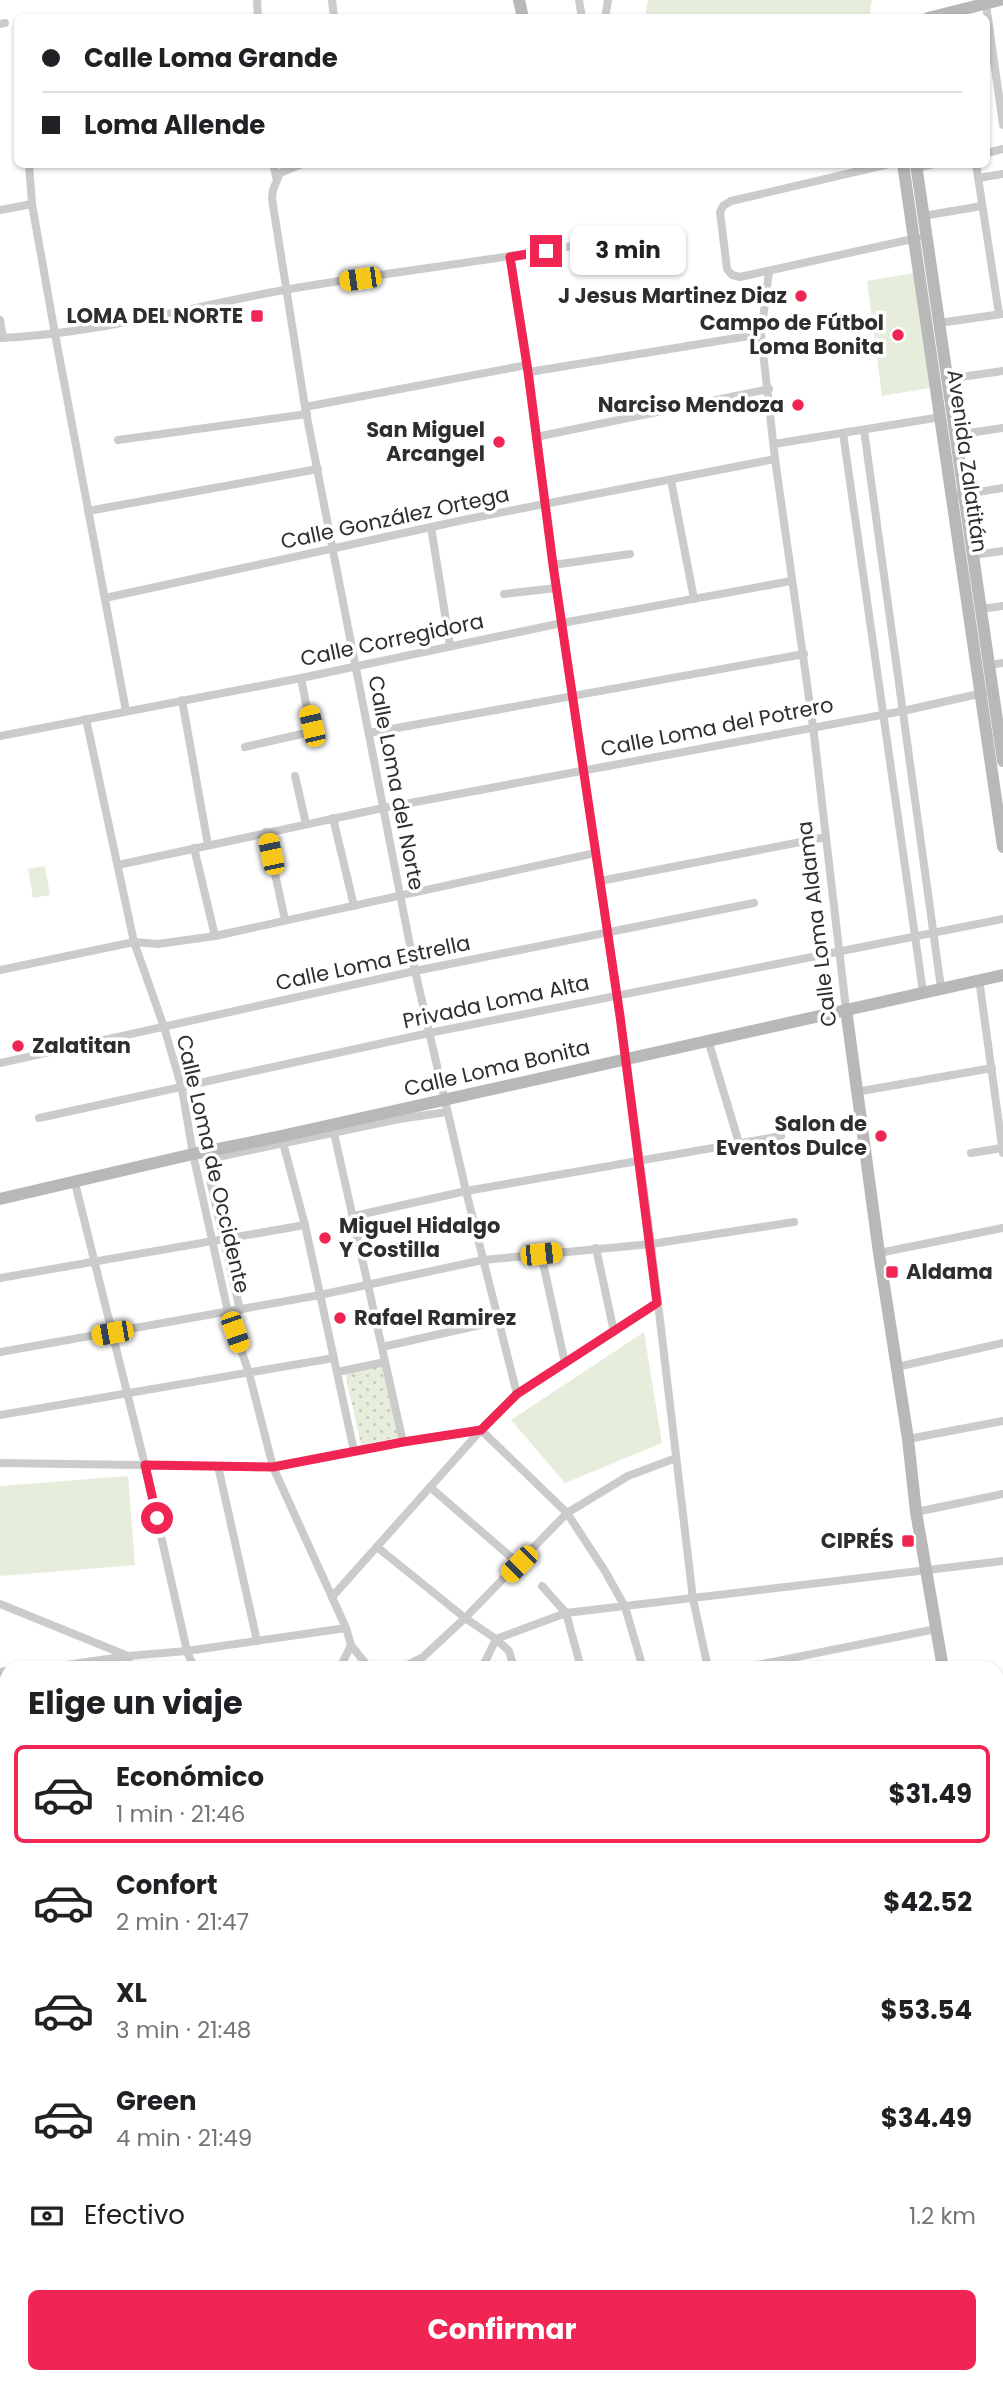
<!DOCTYPE html>
<html lang="es">
<head>
<meta charset="utf-8">
<style>
  body { margin:0; font-family:Poppins,sans-serif; background:#f6f6f6; color:#202124; height:100vh; display:flex; flex-direction:column; font-size:26px; white-space:nowrap }
  * { box-sizing:border-box; margin:0 }
  p { font-size:23px; color:#757577 }
  .icon { flex:none; width:38px; height:38px; fill:none; stroke:currentColor; stroke-width:2; stroke-linecap:round; stroke-linejoin:round }
  .map { position:relative; flex:1; overflow:hidden }
  .side { position:absolute; left:0px; top:1661px; width:1004px; height:723px; display:flex; flex-direction:column; background:#fff; border-radius:21px 21px 0 0; box-shadow:0 2px 5px #0004 }
  .side>* { flex:none }
  .top-card { position:absolute; left:14px; top:14px; width:976px; height:154px; border-radius:10px; box-shadow:0 2px 5px #0004; display:grid; align-content:center; height:154px; padding:0 28px; background:#fff }
  .end { position:absolute; width:32px; height:32px; margin:-16px; border:9px solid #f02553; background:#fff; box-shadow:0 0 0 4px #fff }
  .from { border-radius:50% }
  .bubble { position:absolute; height:49px; border-radius:10px; background:#fff; box-shadow:0 2px 5px #0004; font-size:23px; font-weight:700; line-height:49px; text-align:center }
  .car { position:absolute; width:21px; height:42px; margin:-21px -10px; border-radius:9px; box-shadow:0 0 5px 2px #0007; background:linear-gradient(#f5c518 24%,#345 0 40%,#f5c518 0 76%,#345 0 86%,#f5c518 0) }
  .top-card b { display:flex; align-items:center; gap:24px; height:66px; font-size:26px }
  .top-card b+b { border-top:2px solid #e0e0e0 }
  .top-card i { width:18px; height:18px; background:#202124 }
  ul { padding:0; list-style:none }
  li { display:flex; align-items:center; gap:21px; height:98px; margin:0 14px 10px; padding:0 14px; border:4px solid transparent; border-radius:10px }
  li div { flex:1 }
  li b { display:block; font-size:26px }
  li em { font-style:normal; font-weight:700 }
  li.on { border-color:#f02553 }
  li>.icon { width:63px; height:63px; stroke-width:1.5 }
  h2 { padding:0 28px; font-size:32px; line-height:84px }
  .pay { display:flex; align-items:center; gap:18px; height:77px; padding:0 28px; font-size:26px }
  .pay p { margin-inline-start:auto }
  .action { display:flex; gap:14px; margin-top:auto; padding:14px 28px }
  .action a { flex:1; height:80px; border-radius:10px; background:#f02553; color:#fff; font-size:28px; font-weight:700; line-height:80px; text-align:center }
  .map>svg:first-child { display:block }
</style>
</head>
<body>
<div class="map">
<svg width="1003" height="2383" viewBox="0 0 1003 2383">
  <defs>
    <pattern id="park-dots" width="8" height="8" patternUnits="userSpaceOnUse" patternTransform="scale(1.75)"><rect width="8" height="8" fill="#e7eddb"/><path d="M2 2h.1M6 6h.1" fill="none" stroke="#c6ccbc" stroke-width="1.8" stroke-linecap="round"/></pattern>
  </defs>
  <rect width="100%" height="100%" fill="#fff"/>
  <polygon fill="url(#park-dots)" points="382,1364 400,1437 361,1445 345,1373"/>
  <g fill="#e7eddb">
    <polygon points="648,0 872,0 869,17 645,17"/>
    <polygon points="915,273 930,388 882,396 867,281"/>
    <polygon points="45,866 50,895 33,898 28,869"/>
    <polygon points="644,1332 662,1443 565,1483 511,1420"/>
    <polygon points="128,1476 135,1565 0,1576 0,1486"/>
  </g>
  <g fill="none" stroke-linecap="round" stroke-linejoin="round">
    <g stroke="#cbcbcb" stroke-width="8">
      <polyline points="257,0 258,18"/>
      <polyline points="332,0 334,18"/>
      <polyline points="579,0 582,18"/>
      <polyline points="986,4 1003,125"/>
      <polyline points="605,18 608,0"/>
      <polyline points="0,24 5,23"/>
      <polyline points="987,153 1003,149"/>
      <polyline points="29,164 32,204 55,334 126,711"/>
      <polyline points="273,164 277,180"/>
      <polyline points="302,164 280,173 273,190 272,199 305,407 415,971 466,1191 517,1394"/>
      <polyline points="889,164 731,201 723,206 720,212 727,269 732,275 740,277 917,238"/>
      <polyline points="976,164 999,314"/>
      <polyline points="917,168 934,164"/>
      <polyline points="978,178 1003,174"/>
      <polyline points="0,210 32,204"/>
      <polyline points="923,216 982,206"/>
      <polyline points="510,257 529,372 553,565 626,1058 651,1244 693,1599 708,1668"/>
      <polyline points="769,272 761,334 775,459 813,726 846,1009"/>
      <polyline points="0,320 3,338"/>
      <polyline points="939,323 1002,314"/>
      <path d="M0,338C96,334 190,307 284,290C388,272 492,261 595,242"/>
      <polyline points="529,372 761,334"/>
      <polyline points="947,379 1003,371"/>
      <polyline points="305,407 527,365"/>
      <polyline points="864,430 941,988"/>
      <polyline points="843,433 923,992"/>
      <polyline points="955,435 1003,428"/>
      <polyline points="536,437 769,389"/>
      <polyline points="118,440 307,414"/>
      <polyline points="774,444 941,417"/>
      <polyline points="671,480 694,599"/>
      <polyline points="959,495 1003,488"/>
      <polyline points="88,511 318,469"/>
      <polyline points="431,527 450,645"/>
      <polyline points="973,555 1003,551"/>
      <polyline points="553,565 630,554"/>
      <polyline points="504,594 556,588"/>
      <polyline points="105,598 468,519 775,459"/>
      <polyline points="981,609 1003,606"/>
      <polyline points="989,665 1003,663"/>
      <polyline points="182,700 208,845"/>
      <polyline points="86,719 134,942 164,1027 182,1089 193,1154 228,1312 249,1373 273,1467 346,1628 351,1645 369,1668"/>
      <polyline points="369,733 804,654"/>
      <polyline points="0,736 301,678 562,623 791,581"/>
      <polyline points="245,747 306,733 311,730 301,678"/>
      <polyline points="295,776 306,824"/>
      <polyline points="333,818 354,906"/>
      <polyline points="266,832 285,920"/>
      <polyline points="194,848 215,936"/>
      <polyline points="118,865 383,808 903,711 983,693"/>
      <polyline points="600,881 826,837"/>
      <polyline points="0,970 134,942 158,944 215,936 595,853"/>
      <polyline points="979,979 1003,1153"/>
      <polyline points="708,1040 739,1143"/>
      <polyline points="0,1063 415,971 754,903"/>
      <polyline points="856,1092 992,1068"/>
      <polyline points="39,1118 429,1033 1003,919"/>
      <polyline points="334,1133 403,1442"/>
      <polyline points="283,1143 305,1225 354,1451"/>
      <polyline points="971,1153 1002,1148"/>
      <polyline points="75,1183 145,1465 187,1651 194,1668"/>
      <polyline points="354,1216 466,1191 781,1136"/>
      <polyline points="596,1248 614,1332"/>
      <polyline points="879,1253 1003,1228"/>
      <polyline points="541,1254 565,1363"/>
      <polyline points="0,1278 305,1225"/>
      <polyline points="240,1310 210,1180 207,1161 208,1159 399,1119 447,1112"/>
      <polyline points="382,1347 498,1321"/>
      <polyline points="0,1352 320,1295 483,1260 651,1244 794,1222"/>
      <polyline points="897,1367 1003,1343"/>
      <polyline points="337,1372 385,1362"/>
      <polyline points="0,1415 334,1358"/>
      <polyline points="908,1439 1003,1421"/>
      <polyline points="0,1463 273,1467 403,1442 481,1430 567,1513 605,1571 625,1607 643,1668"/>
      <polyline points="218,1466 257,1641"/>
      <polyline points="430,1487 519,1564"/>
      <polyline points="916,1512 1003,1494"/>
      <polyline points="377,1547 465,1618 496,1639 509,1651 514,1668"/>
      <polyline points="542,1586 566,1613 581,1668"/>
      <polyline points="332,1597 481,1430 517,1394 658,1303"/>
      <polyline points="0,1604 128,1656 129,1668"/>
      <polyline points="46,1668 128,1656 187,1651 346,1628"/>
      <polyline points="340,1668 351,1645"/>
      <polyline points="401,1668 423,1657 465,1618 567,1513 628,1476 676,1458"/>
      <polyline points="482,1668 496,1639 566,1613 1003,1561"/>
      <polyline points="742,1668 936,1629"/>
      <polyline points="0,1672 7,1671"/>
      <polyline points="0,1837 7,1885"/>
      <polyline points="998,1893 1003,1893"/>
      <polyline points="0,1914 7,1913"/>
      <polyline points="1002,1991 999,1992 1003,2021"/>
      <polyline points="998,2067 1003,2066"/>
      <polyline points="998,2137 1003,2136"/>
      <polyline points="998,2208 1003,2207"/>
      <polyline points="998,2280 1003,2279"/>
      <polyline points="998,2345 1003,2344"/>
      <polyline points="225,2376 226,2383"/>
      <polyline points="347,2376 348,2383"/>
      <polyline points="510,2376 511,2383"/>
      <polyline points="586,2376 587,2383"/>
      <polyline points="735,2376 736,2383"/>
      <polyline points="815,2383 846,2376"/>
    </g>
    <g stroke="#b8b8b8" stroke-width="12">
      <polyline points="519,0 523,18"/>
      <polyline points="928,18 1000,0"/>
      <polyline points="903,164 1003,847"/>
      <polyline points="916,164 1003,761"/>
      <polyline points="846,1009 879,1253 908,1439 916,1512 943,1668"/>
      <polyline points="0,1199 193,1154 282,1136 1003,975"/>
      <polyline points="998,1982 999,1992 998,1992"/>
      <polyline points="0,2202 7,2202"/>
    </g>
  </g>
  <g fill="none" stroke-linecap="round" stroke-linejoin="round">
    <polyline stroke="#f02553" stroke-width="9" points="157,1518 145,1465 273,1467 403,1442 481,1430 517,1394 657,1303 620,1016 553,565 528,372 510,257 546,251"/>
  </g>
  <g fill="#f02553" stroke="#fff" stroke-width="2.5">
    <circle cx="801" cy="296" r="7"/>
    <rect x="250" y="309" width="14" height="14" rx="3.5"/>
    <circle cx="898" cy="335" r="7"/>
    <circle cx="798" cy="405" r="7"/>
    <circle cx="499" cy="442" r="7"/>
    <circle cx="18" cy="1046" r="7"/>
    <circle cx="881" cy="1136" r="7"/>
    <circle cx="325" cy="1238" r="7"/>
    <rect x="885" y="1265" width="14" height="14" rx="3.5"/>
    <circle cx="340" cy="1318" r="7"/>
    <rect x="901" y="1534" width="14" height="14" rx="3.5"/>
  </g>
  <g text-anchor="middle" stroke-width="7" stroke-linejoin="round" paint-order="stroke">
    <g font-size="21" font-weight="bold" fill="#2e2e2e" stroke="#fff" text-anchor="end">
      <text x="787" y="303">J Jesus Martinez Diaz</text>
      <text x="243" y="323">LOMA DEL NORTE</text>
      <text x="884" y="330">Campo de Fútbol<tspan x="884" dy="24">Loma Bonita</tspan></text>
      <text x="784" y="412">Narciso Mendoza</text>
      <text x="485" y="437">San Miguel<tspan x="485" dy="24">Arcangel</tspan></text>
      <text x="32" y="1053" text-anchor="start">Zalatitan</text>
      <text x="867" y="1131">Salon de<tspan x="867" dy="24">Eventos Dulce</tspan></text>
      <text x="339" y="1233" text-anchor="start">Miguel Hidalgo<tspan x="339" dy="24">Y Costilla</tspan></text>
      <text x="906" y="1279" text-anchor="start">Aldama</text>
      <text x="354" y="1325" text-anchor="start">Rafael Ramirez</text>
      <text x="894" y="1548">CIPRÉS</text>
    </g>
    <g font-size="21" fill="#2e2e2e" stroke="#fff">
      <text transform="translate(967 461) rotate(82)" y="7">Avenida Zalatitán</text>
      <text transform="translate(395 518) rotate(-12)" y="7">Calle González Ortega</text>
      <text transform="translate(392 640) rotate(-12)" y="7">Calle Corregidora</text>
      <text transform="translate(717 727) rotate(-11)" y="7">Calle Loma del Potrero</text>
      <text transform="translate(396 783) rotate(79)" y="7">Calle Loma del Norte</text>
      <text transform="translate(817 924) rotate(-97)" y="7">Calle Loma Aldama</text>
      <text transform="translate(373 963) rotate(-12)" y="7">Calle Loma Estrella</text>
      <text transform="translate(496 1002) rotate(-12)" y="7">Privada Loma Alta</text>
      <text transform="translate(497 1068) rotate(-13)" y="7">Calle Loma Bonita</text>
      <text transform="translate(213 1164) rotate(77)" y="7">Calle Loma de Occidente</text>
    </g>
  </g>
</svg>
<i class="end from" style="left:157px;top:1518px"></i>
<i class="end" style="left:546px;top:251px"></i>
<div class="bubble" style="left:570px;top:226px;width:116px">3 min</div>
<i class="car" style="left:360px;top:279px;rotate:262deg"></i>
<i class="car" style="left:312px;top:726px;rotate:347deg"></i>
<i class="car" style="left:271px;top:854px;rotate:348deg"></i>
<i class="car" style="left:541px;top:1254px;rotate:84deg"></i>
<i class="car" style="left:235px;top:1332px;rotate:161deg"></i>
<i class="car" style="left:112px;top:1333px;rotate:260deg"></i>
<i class="car" style="left:519px;top:1564px;rotate:225deg"></i>
<div class="top-card">
<b><i class="from"></i>Calle Loma Grande</b>
<b><i></i>Loma Allende</b>
</div>
<section class="side">
<h2>Elige un viaje</h2>
<ul>
<li class="on"><svg class="icon" aria-label="car" viewBox="0 0 24 24"><path d="M5 17H2v-5l4-1 3-4h7l3 4 3 1v5h-3M9 17h6M6 11h13"/><circle cx="7" cy="17" r="2"/><circle cx="17" cy="17" r="2"/></svg><div><b>Económico</b><p>1 min · 21:46</p></div><em>$31.49</em></li>
<li><svg class="icon" aria-label="car" viewBox="0 0 24 24"><path d="M5 17H2v-5l4-1 3-4h7l3 4 3 1v5h-3M9 17h6M6 11h13"/><circle cx="7" cy="17" r="2"/><circle cx="17" cy="17" r="2"/></svg><div><b>Confort</b><p>2 min · 21:47</p></div><em>$42.52</em></li>
<li><svg class="icon" aria-label="car" viewBox="0 0 24 24"><path d="M5 17H2v-5l4-1 3-4h7l3 4 3 1v5h-3M9 17h6M6 11h13"/><circle cx="7" cy="17" r="2"/><circle cx="17" cy="17" r="2"/></svg><div><b>XL</b><p>3 min · 21:48</p></div><em>$53.54</em></li>
<li><svg class="icon" aria-label="car" viewBox="0 0 24 24"><path d="M5 17H2v-5l4-1 3-4h7l3 4 3 1v5h-3M9 17h6M6 11h13"/><circle cx="7" cy="17" r="2"/><circle cx="17" cy="17" r="2"/></svg><div><b>Green</b><p>4 min · 21:49</p></div><em>$34.49</em></li>
</ul>
<div class="pay"><svg class="icon" aria-label="cash" viewBox="0 0 24 24"><path d="M3 7h18v10H3z"/><circle cx="12" cy="12" r="2"/></svg>Efectivo<p>1.2 km</p></div>
<div class="action"><a>Confirmar</a></div>
</section>
</div>
</body>
</html>
